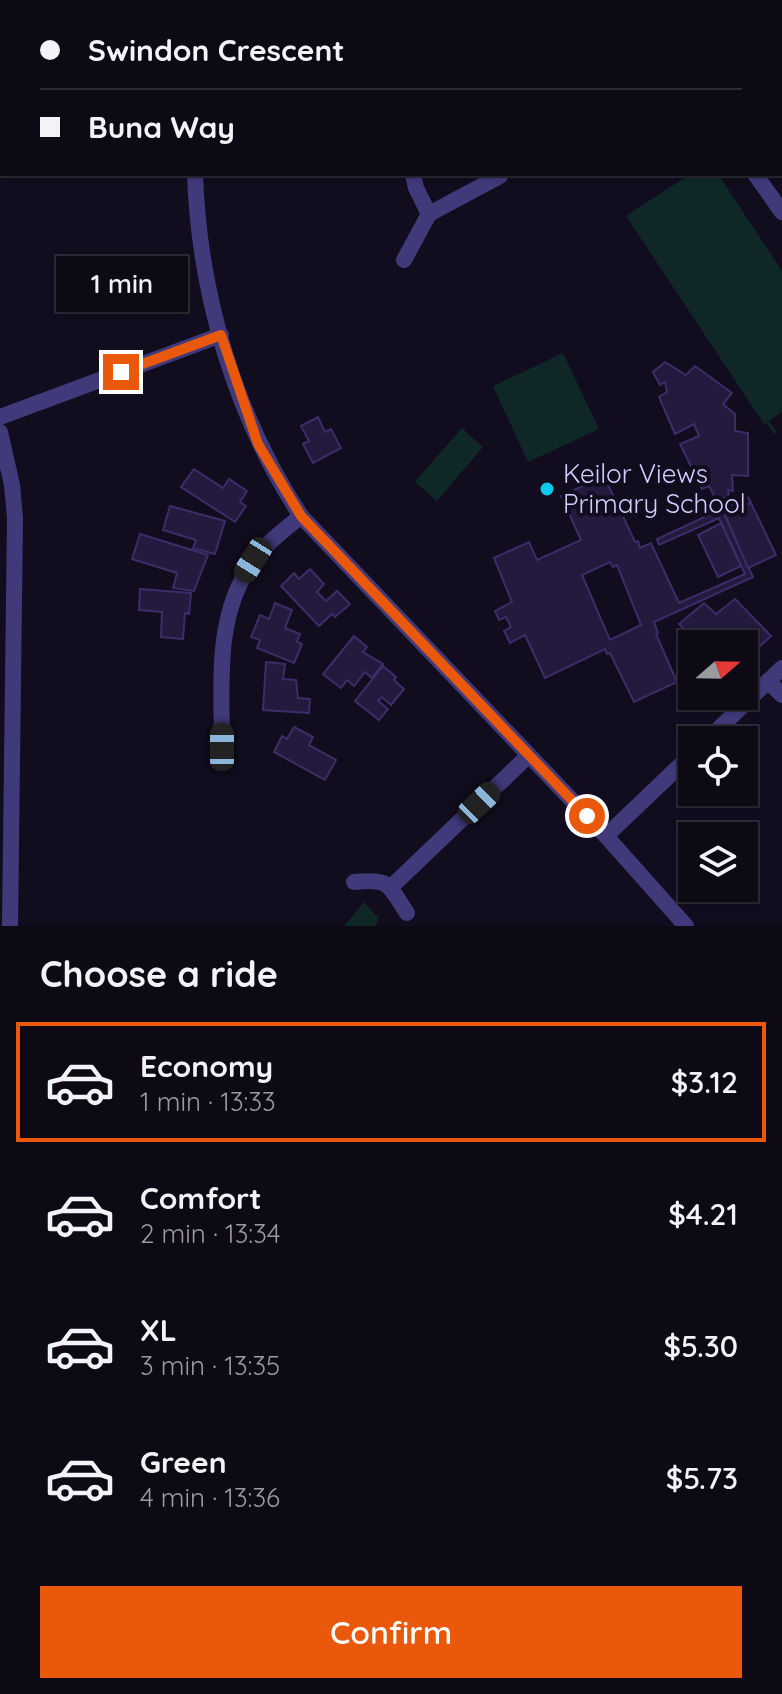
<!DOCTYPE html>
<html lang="en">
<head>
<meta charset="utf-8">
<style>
  body { margin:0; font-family:Quicksand,sans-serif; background:#1b1823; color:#f1f3f6; height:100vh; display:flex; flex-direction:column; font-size:30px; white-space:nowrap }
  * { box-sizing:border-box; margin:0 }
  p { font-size:26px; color:#9a9aa1 }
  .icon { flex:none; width:44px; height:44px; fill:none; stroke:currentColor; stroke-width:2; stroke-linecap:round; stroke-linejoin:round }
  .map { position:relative; height:926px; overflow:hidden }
  .drawer { display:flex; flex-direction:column; background:#0d0a16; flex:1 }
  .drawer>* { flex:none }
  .guide { position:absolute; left:0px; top:0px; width:782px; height:176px; box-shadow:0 2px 6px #0004,0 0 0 2px #2d2b35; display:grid; align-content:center; height:176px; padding:0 40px; background:#0d0a16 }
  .needle { width:52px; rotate:70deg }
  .buttons { position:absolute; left:678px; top:630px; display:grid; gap:16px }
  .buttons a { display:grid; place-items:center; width:80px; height:80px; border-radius:0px; background:#0d0a16; box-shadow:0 2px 6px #0004,0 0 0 2px #2d2b35; font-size:40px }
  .end { position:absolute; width:36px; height:36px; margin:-18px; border:10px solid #ea580c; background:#fff; box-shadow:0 0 0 4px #fff }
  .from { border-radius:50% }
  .bubble { position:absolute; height:56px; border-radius:0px; background:#0d0a16; box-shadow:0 2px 6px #0004,0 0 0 2px #2d2b35; font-size:26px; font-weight:600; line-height:56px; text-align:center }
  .car { position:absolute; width:24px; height:48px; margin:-24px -12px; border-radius:10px; box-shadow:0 0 6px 2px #0007; background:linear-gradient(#222 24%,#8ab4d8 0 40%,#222 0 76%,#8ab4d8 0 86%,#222 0) }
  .guide b { display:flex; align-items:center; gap:28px; height:76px; font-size:30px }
  .guide b+b { border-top:2px solid #2d2b35 }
  .guide i { width:20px; height:20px; background:#f1f3f6 }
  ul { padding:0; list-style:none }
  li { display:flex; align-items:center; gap:24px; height:120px; margin:0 16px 12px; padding:0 24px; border:4px solid transparent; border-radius:0px }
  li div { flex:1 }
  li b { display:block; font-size:30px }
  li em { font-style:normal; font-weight:600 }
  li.current { border-color:#ea580c }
  li>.icon { width:72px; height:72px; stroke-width:1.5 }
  h2 { padding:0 40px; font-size:36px; line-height:96px }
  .primary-button { display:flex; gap:16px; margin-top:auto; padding:16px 40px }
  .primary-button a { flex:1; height:92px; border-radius:0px; background:#ea580c; color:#fff; font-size:32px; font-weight:600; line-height:92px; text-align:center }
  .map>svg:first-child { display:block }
</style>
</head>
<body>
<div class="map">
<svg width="782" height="926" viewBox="0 0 782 926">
  <rect width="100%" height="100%" fill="#110d1e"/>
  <g fill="#102728">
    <polygon points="690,174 718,174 782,271 782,412 769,421 777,432 774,434 767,423 764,424 626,216"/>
    <polygon points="563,353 599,429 528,462 493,386"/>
    <polygon points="462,428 483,447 437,501 415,482"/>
    <polygon points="364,902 376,916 379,914 376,926 344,926"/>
  </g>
  <g fill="#231a3e" stroke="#3c2d69" stroke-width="2" fill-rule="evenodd">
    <polygon points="780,94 782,97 780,127"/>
    <polygon points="665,362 686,375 695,366 732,393 723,404 735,414 735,431 748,433 748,476 732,475 733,491 728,490 729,498 715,498 709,486 702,489 680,444 699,436 694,424 675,434 659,397 667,392 665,382 660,385 653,372"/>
    <polygon points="318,417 325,432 331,429 341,448 313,463 303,444 309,441 301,426"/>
    <polygon points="194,469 223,488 229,479 247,491 240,502 246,506 235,522 181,487"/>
    <path d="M604,476L635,542L638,541L640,548L651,543L679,603L745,574L719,518L659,545L657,539L748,497L751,503L725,515L753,577L654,622L658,633L656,634L677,682L634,702L610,653L607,654L605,649L545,678L525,635L510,643L504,631L511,627L506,617L499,620L495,611L512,602L494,558L529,542L537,560L581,540L561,496ZM610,562L613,567L617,565L641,625L610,640L582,575Z"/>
    <polygon points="751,503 776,555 748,568 725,515"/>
    <polygon points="170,506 225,521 215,554 193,548 196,540 163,530"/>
    <polygon points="721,523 741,566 718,577 698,535"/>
    <polygon points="140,534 208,555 194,591 173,588 177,573 132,559"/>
    <polygon points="310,569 324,584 317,592 326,601 337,591 350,604 335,617 332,614 319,626 281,586 294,573 299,579"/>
    <polygon points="140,589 191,593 189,614 185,613 183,639 161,637 162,612 139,610"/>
    <polygon points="735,599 771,636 749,656 744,651 744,644 699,644 679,624 704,603 716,614"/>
    <polygon points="275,603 292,610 285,628 300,634 297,642 302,644 294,663 257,648 260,640 251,637 260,615 269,619"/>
    <polygon points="354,636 367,647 363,652 383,664 372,678 365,672 354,686 347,680 341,688 323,674"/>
    <polygon points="266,662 285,664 283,679 296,680 298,698 310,699 309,713 263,710"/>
    <polygon points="383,666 396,677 394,680 404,689 391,705 382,697 378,701 388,709 379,720 355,701"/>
    <polygon points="294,727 313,737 309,745 336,760 325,780 274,752 282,736 287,739"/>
  </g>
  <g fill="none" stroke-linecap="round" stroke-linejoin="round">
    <g stroke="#403a7b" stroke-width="16">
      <polyline points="639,0 640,2"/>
      <polyline points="225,2 226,0"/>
      <polyline points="483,2 485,0"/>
      <polyline points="0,114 2,115"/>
      <path d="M195,174C199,294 235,416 301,516L606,836L686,926"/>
      <polyline points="413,174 416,188 429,214"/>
      <polyline points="755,174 782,212"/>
      <polyline points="404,260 429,214 500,176"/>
      <polyline points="0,417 221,335"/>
      <polyline points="0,432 12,485 15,518 10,926"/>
      <polyline points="768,681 782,695"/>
      <polyline points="707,740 782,668"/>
      <path d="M222,747C222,685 214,617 252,563C265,544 284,530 301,516"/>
      <polyline points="606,836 692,754"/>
      <path d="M354,882C391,878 388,885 407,913"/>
      <polyline points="390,888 528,756"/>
    </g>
  </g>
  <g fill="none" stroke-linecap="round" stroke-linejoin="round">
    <polyline stroke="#ea580c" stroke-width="10" points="121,372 221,335 258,444 301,516 587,816"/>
  </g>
  <circle fill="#09c9ec" stroke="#110d1e" stroke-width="3" cx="547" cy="489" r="8"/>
  <g text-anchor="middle" stroke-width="8" stroke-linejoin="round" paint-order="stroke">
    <g font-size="26" fill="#d4ccfd" stroke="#110d1e" text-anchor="start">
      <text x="563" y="483">Keilor Views<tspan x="563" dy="30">Primary School</tspan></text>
    </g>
  </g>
</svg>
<div class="buttons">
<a><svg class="needle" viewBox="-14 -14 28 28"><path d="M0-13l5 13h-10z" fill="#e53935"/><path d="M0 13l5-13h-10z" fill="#9a9aa1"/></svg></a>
<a><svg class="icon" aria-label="locate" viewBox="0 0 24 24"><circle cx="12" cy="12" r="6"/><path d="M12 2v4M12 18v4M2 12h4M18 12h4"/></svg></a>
<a><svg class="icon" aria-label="layers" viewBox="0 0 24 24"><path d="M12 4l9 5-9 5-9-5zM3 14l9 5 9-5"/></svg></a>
</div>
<i class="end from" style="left:587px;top:816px"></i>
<i class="end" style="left:121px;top:372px"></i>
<div class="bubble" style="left:56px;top:256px;width:132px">1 min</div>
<i class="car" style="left:253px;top:560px;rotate:212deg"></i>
<i class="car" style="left:222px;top:747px;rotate:0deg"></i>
<i class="car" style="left:479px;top:803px;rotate:46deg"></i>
<div class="guide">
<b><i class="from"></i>Swindon Crescent</b>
<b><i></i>Buna Way</b>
</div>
</div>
<section class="drawer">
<h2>Choose a ride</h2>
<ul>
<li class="current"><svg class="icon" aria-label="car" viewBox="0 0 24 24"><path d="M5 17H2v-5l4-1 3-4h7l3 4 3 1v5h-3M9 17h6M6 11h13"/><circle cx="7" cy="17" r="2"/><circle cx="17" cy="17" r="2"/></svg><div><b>Economy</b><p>1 min · 13:33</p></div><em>$3.12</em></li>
<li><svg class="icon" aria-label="car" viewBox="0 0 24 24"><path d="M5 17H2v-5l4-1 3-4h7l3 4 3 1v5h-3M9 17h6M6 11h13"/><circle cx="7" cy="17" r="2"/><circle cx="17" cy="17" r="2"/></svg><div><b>Comfort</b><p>2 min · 13:34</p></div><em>$4.21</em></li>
<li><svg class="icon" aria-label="car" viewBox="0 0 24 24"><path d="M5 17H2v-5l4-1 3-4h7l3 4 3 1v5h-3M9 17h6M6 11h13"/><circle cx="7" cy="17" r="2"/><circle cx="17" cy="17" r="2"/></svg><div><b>XL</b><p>3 min · 13:35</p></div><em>$5.30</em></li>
<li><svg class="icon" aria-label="car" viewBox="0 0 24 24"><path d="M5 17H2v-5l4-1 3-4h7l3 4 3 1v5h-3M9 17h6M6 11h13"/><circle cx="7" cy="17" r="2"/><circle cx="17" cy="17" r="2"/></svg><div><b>Green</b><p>4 min · 13:36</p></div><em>$5.73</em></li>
</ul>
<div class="primary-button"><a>Confirm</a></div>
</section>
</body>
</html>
